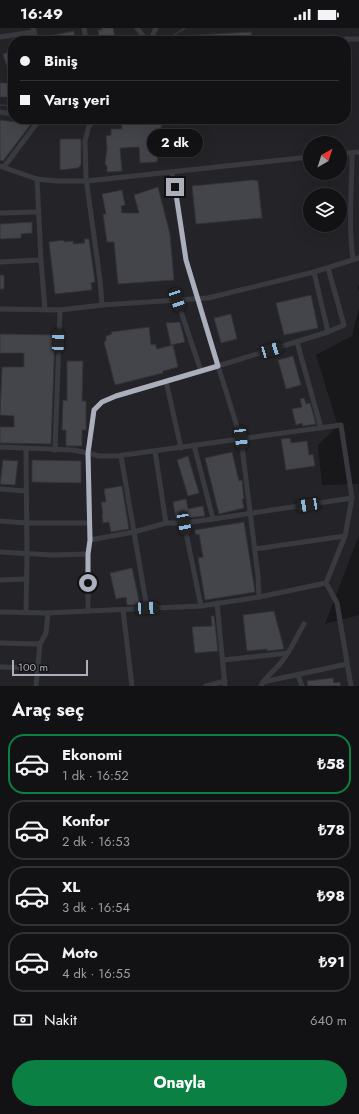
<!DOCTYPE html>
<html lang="tr">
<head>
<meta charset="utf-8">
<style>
  body { margin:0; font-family:Jost,sans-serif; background:#1b1b1d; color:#f1f3f6; height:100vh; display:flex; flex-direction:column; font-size:15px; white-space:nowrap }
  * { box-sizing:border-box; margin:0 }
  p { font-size:13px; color:#9c9ea0 }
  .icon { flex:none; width:22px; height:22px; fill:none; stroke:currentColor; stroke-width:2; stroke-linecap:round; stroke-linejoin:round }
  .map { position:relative; height:658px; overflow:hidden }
  .sheet { display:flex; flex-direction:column; background:#121214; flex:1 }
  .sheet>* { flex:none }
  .guide { position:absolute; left:8px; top:8px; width:343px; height:88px; border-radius:16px; box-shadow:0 4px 16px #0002,0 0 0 1px #313234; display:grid; align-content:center; height:88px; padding:0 12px; background:#121214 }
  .needle { width:26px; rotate:39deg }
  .buttons { position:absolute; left:303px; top:108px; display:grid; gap:8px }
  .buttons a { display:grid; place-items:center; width:44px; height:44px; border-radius:50%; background:#121214; box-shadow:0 4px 16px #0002,0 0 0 1px #313234; font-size:20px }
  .scale { position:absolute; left:12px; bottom:10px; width:76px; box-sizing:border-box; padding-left:4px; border:2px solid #aaafbb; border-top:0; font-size:11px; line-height:14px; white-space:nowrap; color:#aaafbb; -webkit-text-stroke:3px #131316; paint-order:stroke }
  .end { position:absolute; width:18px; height:18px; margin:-9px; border:5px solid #aaafbb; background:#111; box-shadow:0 0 0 2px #111 }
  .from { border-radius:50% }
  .bubble { position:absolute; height:28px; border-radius:14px; background:#121214; box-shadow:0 4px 16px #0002,0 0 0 1px #313234; font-size:13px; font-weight:700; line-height:28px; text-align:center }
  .car { position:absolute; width:12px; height:24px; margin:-12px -6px; border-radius:5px; box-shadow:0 0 3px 1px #0007; background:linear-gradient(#222 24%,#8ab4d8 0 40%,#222 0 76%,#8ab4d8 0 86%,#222 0) }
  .guide b { display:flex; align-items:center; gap:14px; height:38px; font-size:15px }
  .guide b+b { border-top:1px solid #313234 }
  .guide i { width:10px; height:10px; background:#f1f3f6 }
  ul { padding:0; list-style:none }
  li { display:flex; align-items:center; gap:12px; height:60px; margin:0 8px 6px; padding:0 4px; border:2px solid #313234; border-radius:16px }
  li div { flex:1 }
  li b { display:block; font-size:15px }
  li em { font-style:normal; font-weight:700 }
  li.current { border-color:#0b8043 }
  li>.icon { width:36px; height:36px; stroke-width:1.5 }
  h2 { padding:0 12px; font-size:18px; line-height:48px }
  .pay { display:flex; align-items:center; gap:10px; height:44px; padding:0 12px; font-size:15px }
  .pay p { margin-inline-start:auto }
  .button { display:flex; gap:8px; margin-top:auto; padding:8px 12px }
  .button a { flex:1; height:46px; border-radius:24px; background:#0b8043; color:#fff; font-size:16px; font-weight:700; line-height:46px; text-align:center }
  .status { display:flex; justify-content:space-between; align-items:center; height:28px; padding:0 20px; background:#121214; direction:ltr }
  .status svg { height:11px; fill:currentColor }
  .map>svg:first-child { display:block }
</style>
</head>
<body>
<div class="status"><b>16:49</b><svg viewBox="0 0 49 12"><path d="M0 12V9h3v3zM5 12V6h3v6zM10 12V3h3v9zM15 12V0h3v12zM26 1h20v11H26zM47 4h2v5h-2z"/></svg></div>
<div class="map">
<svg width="359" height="658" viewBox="0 0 359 658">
  <rect width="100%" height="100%" fill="#18181b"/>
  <path fill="#242428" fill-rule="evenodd" d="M0,0H359V258H357L359,263V280L352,308L316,327L338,398L318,417L322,457L359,456V507L325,596L359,587V658H0ZM13,13H346V91H13ZM310,115H340V145H310ZM310,167H340V197H310Z"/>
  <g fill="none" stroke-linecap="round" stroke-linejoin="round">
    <g stroke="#2e383f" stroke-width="1.5">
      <polyline points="165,13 185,0"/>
      <polyline points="0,77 13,78"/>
    </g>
  </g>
  <g fill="#44454b" stroke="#323237">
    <polygon points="101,0 113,0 116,13 101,13 100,9 99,10 98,2 102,2"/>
    <polygon points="74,3 75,13 46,13 45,9"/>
    <polygon points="251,4 252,13 199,13 199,7"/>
    <polygon points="13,23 13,54 12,54 3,26"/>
    <rect x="0" y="55" width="13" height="14"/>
    <polygon points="136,91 162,91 157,134 140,135 139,119 120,120 122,143 107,144 107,138 105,136 107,121 106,108 111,107 111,101 122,101 121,95 136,94"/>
    <polygon points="0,92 31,96 3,133 0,132"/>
    <polygon points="60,111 81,111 81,137 78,140 60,142"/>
    <polygon points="253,152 258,153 262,190 196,196 192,158"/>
    <polygon points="158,159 170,206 174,252 118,256 114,214 107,214 103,186 106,186 102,166 122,162 125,177 121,178 122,185 139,185 134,167"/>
    <polygon points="32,194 32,205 21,206 21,210 0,211 0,196"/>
    <polygon points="84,211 89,211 95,254 91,255 92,262 55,266 49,214 64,212 64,214 73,213 73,216 85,215"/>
    <rect x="0" y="247" width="4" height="14"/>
    <polygon points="311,267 318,300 284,307 276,275"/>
    <polygon points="231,286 237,311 221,315 214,290"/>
    <polygon points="180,294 185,314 171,317 166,295"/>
    <polygon points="149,299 151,317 155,316 157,321 173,317 178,339 163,343 163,345 115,357 104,314 106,313 106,308 112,306 111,304"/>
    <polygon points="0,306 55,307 51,416 0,415 0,399 14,399 14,388 0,387 2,339 24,339 24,325 0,325"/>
    <polygon points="293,328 301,357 286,361 278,332"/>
    <polygon points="67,333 83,333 82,373 86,373 86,402 82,402 82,418 66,418 66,402 62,402 63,372 67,373"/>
    <polygon points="304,370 306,376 310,375 316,396 303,398 302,395 296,397 292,381 302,379 300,371"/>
    <polygon points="290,410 291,415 307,413 309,427 313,426 315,438 286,442 281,411"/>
    <polygon points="232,424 239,453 242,452 244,471 242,471 244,480 219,486 205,430"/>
    <polygon points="188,428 199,465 188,468 177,432"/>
    <polygon points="3,432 18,433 15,457 0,456"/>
    <polygon points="32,432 81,433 81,455 32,454"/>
    <polygon points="122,458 129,501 111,504 109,494 103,495 102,485 103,485 101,474 106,474 104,461"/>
    <polygon points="186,471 188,481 203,478 205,488 176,491 173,474"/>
    <polygon points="244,494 255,564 205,572 198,530 203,529 199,506 196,507 195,502"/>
    <polygon points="132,540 140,577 127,577 126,569 116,571 110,545"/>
    <polygon points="274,583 284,621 267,623 267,621 247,623 243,587"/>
    <polygon points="211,588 214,588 218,623 195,625 192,599 212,598"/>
    <polygon points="333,650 334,655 340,654 341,658 308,658 307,653"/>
  </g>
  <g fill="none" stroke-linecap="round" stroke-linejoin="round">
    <g stroke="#393a40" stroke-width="5">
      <polyline points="33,0 37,13"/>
      <polyline points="84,0 86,13"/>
      <polyline points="137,0 147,13"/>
      <polyline points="0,9 34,4"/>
      <polyline points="150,13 156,0"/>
      <polyline points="335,13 346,11 359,11"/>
      <polyline points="0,84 13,86"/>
      <polyline points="77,91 91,95"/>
      <path d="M352,125C352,160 348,196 353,231"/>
      <polyline points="340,126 359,124"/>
      <polyline points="0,138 37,151 57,153 87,153 310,129"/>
      <polyline points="4,139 40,91"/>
      <polyline points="37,151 41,232 45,282"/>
      <polyline points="0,185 39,184"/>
      <polyline points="0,234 41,232"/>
      <polyline points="177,272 201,343"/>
      <polyline points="102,277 208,270 314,244 359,230"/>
      <polyline points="0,281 60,282 102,277 100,252 86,150 85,113 89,98 94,91"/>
      <polyline points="328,304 344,297 328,240"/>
      <polyline points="297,314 321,400"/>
      <polyline points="166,353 181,420"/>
      <polyline points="194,417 213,491"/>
      <polyline points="0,419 73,422 88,425 99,428 117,428 341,397 352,470 345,508 326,555"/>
      <polyline points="55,422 60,282"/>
      <polyline points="155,423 166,495"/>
      <polyline points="121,428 147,580"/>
      <polyline points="0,461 26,463"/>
      <polyline points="0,493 26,495 89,495"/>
      <polyline points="184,495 201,578"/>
      <polyline points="90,512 134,504 166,495 184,495 213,491 352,470"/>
      <polyline points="255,521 345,508"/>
      <polyline points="0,524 52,527 88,526"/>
      <polyline points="0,552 27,551"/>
      <polyline points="326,555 337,575 351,658"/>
      <polyline points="259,569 326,555"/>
      <polyline points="217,575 225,658"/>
      <polyline points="123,582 132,658"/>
      <polyline points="88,583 201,578 259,569 258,548 241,411 218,338 186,232 172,144"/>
      <polyline points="0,584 48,585 88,583 88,526 90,512 88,425 94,382 102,374 116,368 218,338 328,304 314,244"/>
      <polyline points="26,584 27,526 26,420"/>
      <polyline points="0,615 40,616"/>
      <polyline points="223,632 288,625"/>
      <polyline points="0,639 38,640"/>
      <polyline points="298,647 302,658"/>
      <polyline points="263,654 347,636"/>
      <polyline points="36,658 40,616 46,605 48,585"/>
      <polyline points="206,658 225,653"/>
      <path d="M261,658C265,649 273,644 279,637C290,625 296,609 304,596"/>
    </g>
  </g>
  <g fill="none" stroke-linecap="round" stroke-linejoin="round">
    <polyline stroke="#aaafbb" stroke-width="5" points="88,555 88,526 90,512 88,425 94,382 102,374 116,368 218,338 186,232 175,159"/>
  </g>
</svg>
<div class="buttons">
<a><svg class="needle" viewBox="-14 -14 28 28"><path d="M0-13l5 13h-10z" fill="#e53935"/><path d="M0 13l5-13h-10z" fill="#9c9ea0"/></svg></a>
<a><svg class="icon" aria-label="layers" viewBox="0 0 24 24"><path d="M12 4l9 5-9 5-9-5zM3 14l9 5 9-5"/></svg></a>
</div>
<div class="scale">100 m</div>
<i class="end from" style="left:88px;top:555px"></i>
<i class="end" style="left:175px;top:159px"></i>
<div class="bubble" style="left:147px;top:101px;width:56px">2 dk</div>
<i class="car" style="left:177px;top:272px;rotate:161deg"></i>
<i class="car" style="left:58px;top:313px;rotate:2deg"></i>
<i class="car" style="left:271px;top:322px;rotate:73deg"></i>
<i class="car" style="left:241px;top:410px;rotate:173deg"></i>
<i class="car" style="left:308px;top:477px;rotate:261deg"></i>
<i class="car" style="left:184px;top:495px;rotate:169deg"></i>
<i class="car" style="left:147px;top:580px;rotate:87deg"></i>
<div class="guide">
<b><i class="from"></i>Biniş</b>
<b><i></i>Varış yeri</b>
</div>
</div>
<section class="sheet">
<h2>Araç seç</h2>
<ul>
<li class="current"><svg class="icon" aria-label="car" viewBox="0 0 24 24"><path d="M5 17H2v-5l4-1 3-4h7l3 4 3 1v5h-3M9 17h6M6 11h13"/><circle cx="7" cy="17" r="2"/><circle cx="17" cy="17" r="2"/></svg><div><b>Ekonomi</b><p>1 dk · 16:52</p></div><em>₺58</em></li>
<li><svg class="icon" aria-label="car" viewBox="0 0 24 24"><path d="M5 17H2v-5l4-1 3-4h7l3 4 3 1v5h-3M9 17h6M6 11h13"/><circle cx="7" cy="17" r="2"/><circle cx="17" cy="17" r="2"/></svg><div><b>Konfor</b><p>2 dk · 16:53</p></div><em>₺78</em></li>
<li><svg class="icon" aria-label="car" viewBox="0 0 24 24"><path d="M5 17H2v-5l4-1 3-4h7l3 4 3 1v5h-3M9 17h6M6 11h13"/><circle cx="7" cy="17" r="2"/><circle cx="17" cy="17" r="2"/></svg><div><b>XL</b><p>3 dk · 16:54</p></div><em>₺98</em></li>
<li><svg class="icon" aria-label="car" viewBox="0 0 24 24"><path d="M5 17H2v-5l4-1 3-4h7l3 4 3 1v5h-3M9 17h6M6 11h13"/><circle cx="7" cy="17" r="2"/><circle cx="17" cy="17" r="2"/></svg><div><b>Moto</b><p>4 dk · 16:55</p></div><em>₺91</em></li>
</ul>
<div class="pay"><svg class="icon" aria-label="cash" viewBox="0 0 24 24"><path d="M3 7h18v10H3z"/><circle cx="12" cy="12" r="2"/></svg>Nakit<p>640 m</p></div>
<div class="button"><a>Onayla</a></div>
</section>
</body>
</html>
